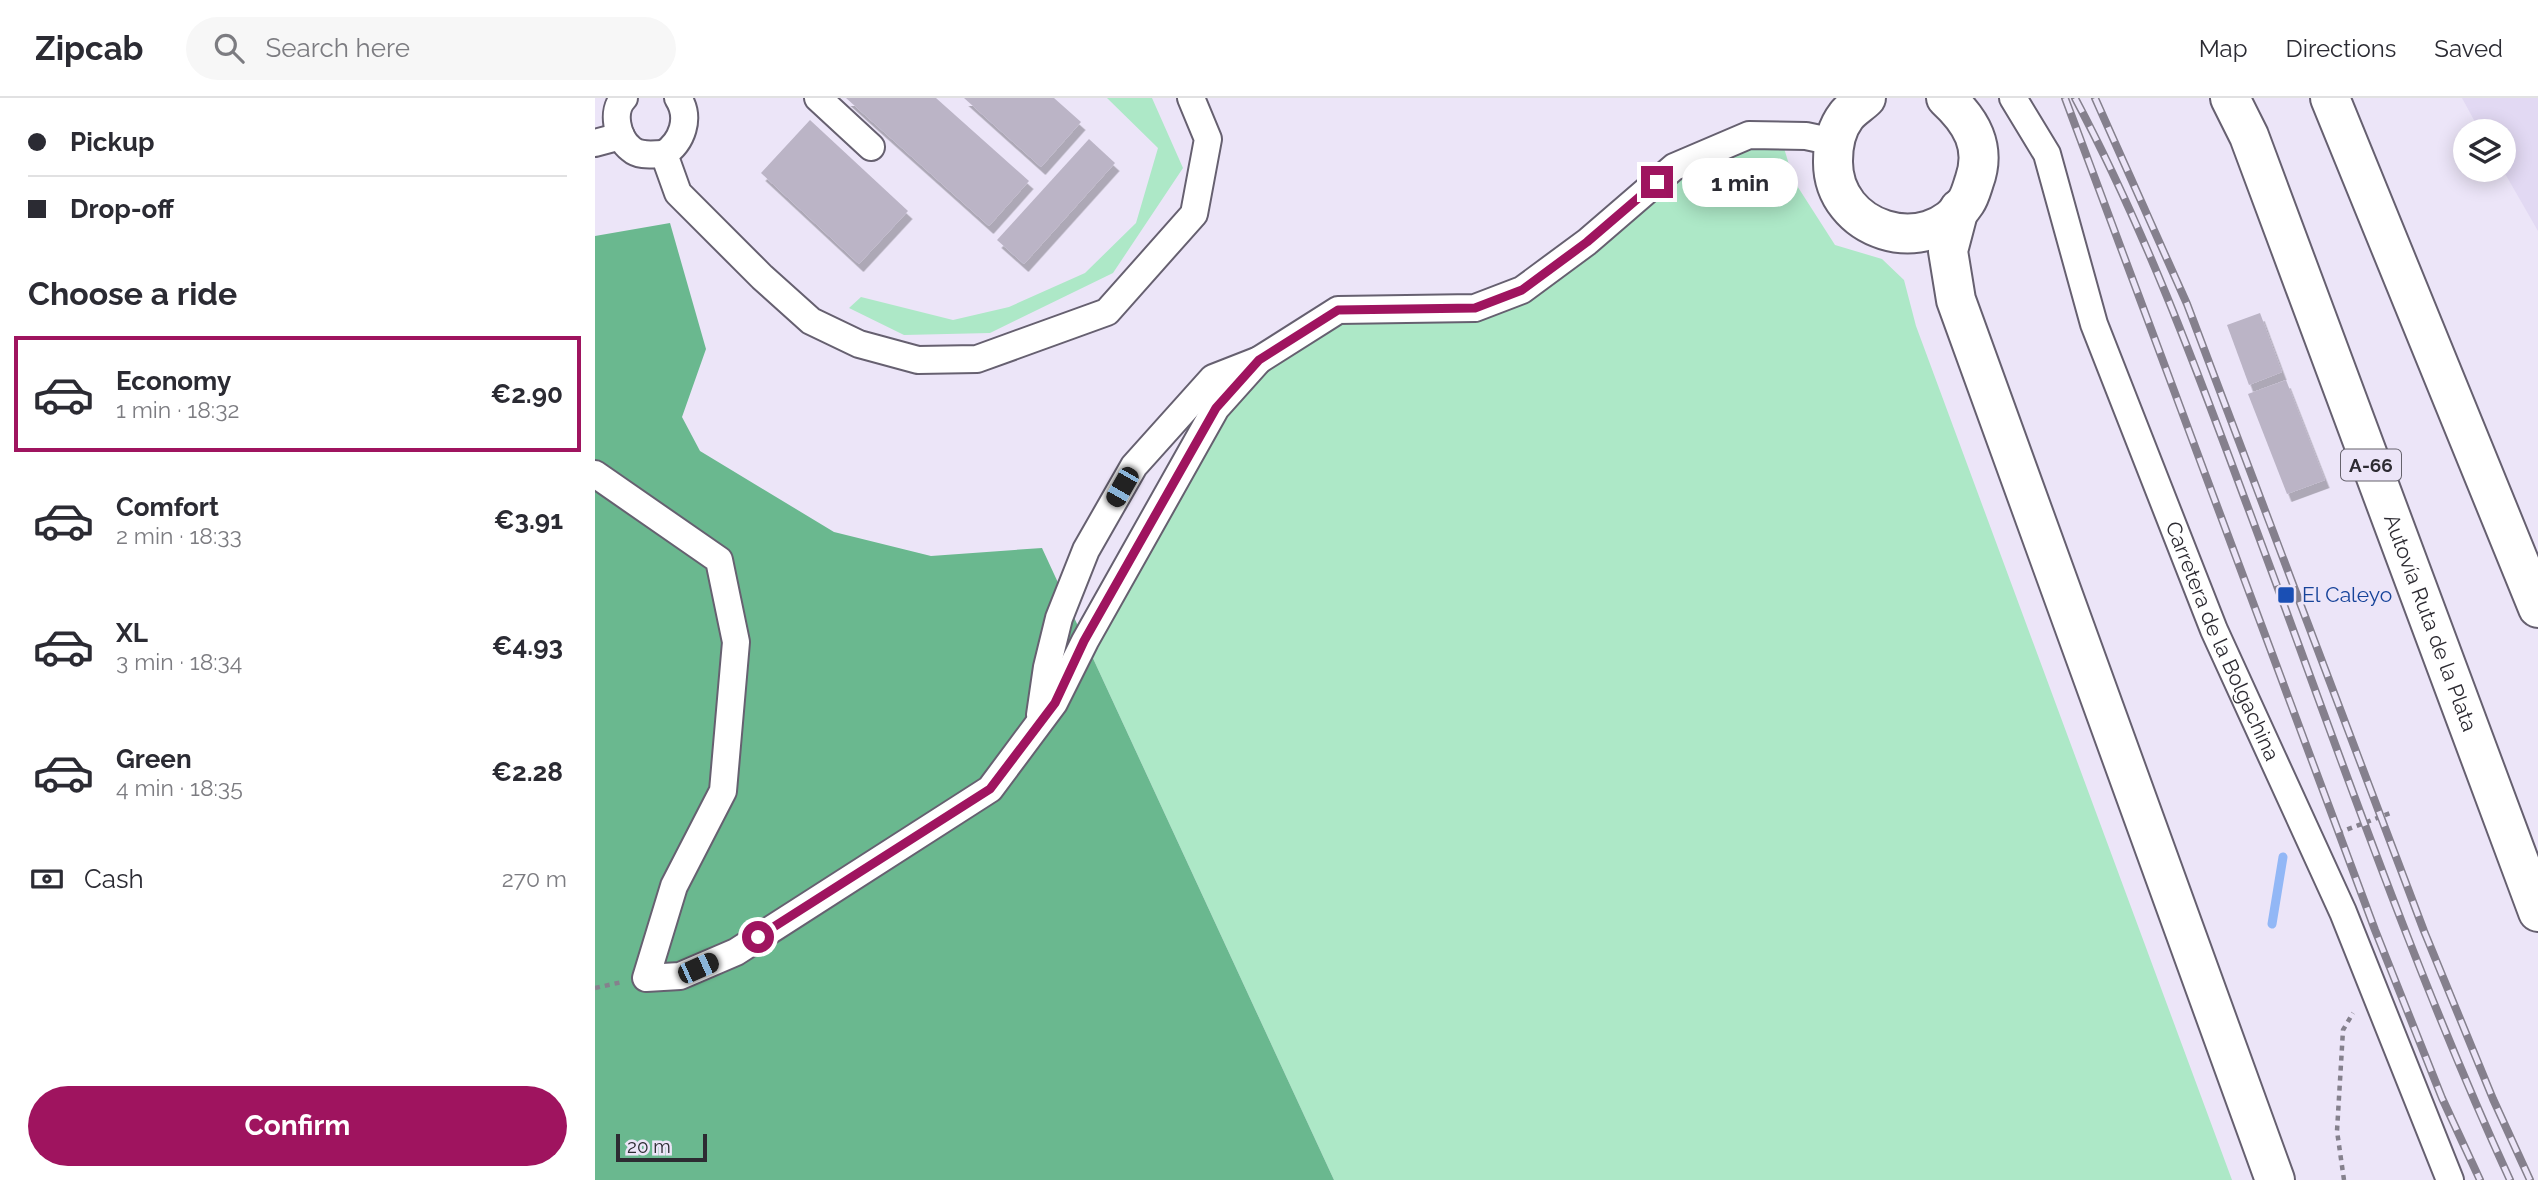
<!DOCTYPE html>
<html lang="en">
<head>
<meta charset="utf-8">
<style>
  body { margin:0; font-family:Raleway,sans-serif; background:#f7f7f7; color:#2b2b33; height:100vh; display:flex; flex-direction:column; font-size:26px; white-space:nowrap }
  * { box-sizing:border-box; margin:0 }
  p { font-size:23px; color:#7c7c81 }
  .icon { flex:none; width:38px; height:38px; fill:none; stroke:currentColor; stroke-width:2; stroke-linecap:round; stroke-linejoin:round }
  .map { position:relative; flex:1; overflow:hidden }
  .details { display:flex; flex-direction:column; background:#fff; width:595px }
  .details>* { flex:none }
  .banner { display:grid; align-content:center; height:154px; padding:0 28px; background:#fff }
  .fabs { position:absolute; left:1858px; top:21px; display:grid; gap:14px }
  .fabs a { display:grid; place-items:center; width:63px; height:63px; border-radius:50%; background:#fff; box-shadow:0 4px 18px #0003; font-size:35px }
  .scale { position:absolute; left:21px; bottom:18px; width:91px; box-sizing:border-box; padding-left:7px; border:4px solid #2d2b32; border-top:0; font-size:19px; line-height:24px; white-space:nowrap; color:#2d2b32; -webkit-text-stroke:5px #ece5f8; paint-order:stroke }
  .end { position:absolute; width:32px; height:32px; margin:-16px; border:9px solid #9f145f; background:#fff; box-shadow:0 0 0 4px #fff }
  .from { border-radius:50% }
  .bubble { position:absolute; height:49px; border-radius:24px; background:#fff; box-shadow:0 4px 18px #0003; font-size:23px; font-weight:700; line-height:49px; text-align:center }
  .car { position:absolute; width:21px; height:42px; margin:-21px -10px; border-radius:9px; box-shadow:0 0 5px 2px #0007; background:linear-gradient(#222 24%,#8ab4d8 0 40%,#222 0 76%,#8ab4d8 0 86%,#222 0) }
  .banner b { display:flex; align-items:center; gap:24px; height:66px; font-size:26px }
  .banner b+b { border-top:2px solid #e1e1e2 }
  .banner i { width:18px; height:18px; background:#2b2b33 }
  ul { padding:0; list-style:none }
  li { display:flex; align-items:center; gap:21px; height:116px; margin:0 14px 10px; padding:0 14px; border:4px solid transparent; border-radius:0px }
  li div { flex:1 }
  li b { display:block; font-size:26px }
  li em { font-style:normal; font-weight:700 }
  li.current { border-color:#9f145f }
  li>.icon { width:63px; height:63px; stroke-width:1.5 }
  h2 { padding:0 28px; font-size:32px; line-height:84px }
  .pay { display:flex; align-items:center; gap:18px; height:77px; padding:0 28px; font-size:26px }
  .pay p { margin-inline-start:auto }
  .button { display:flex; gap:14px; margin-top:auto; padding:14px 28px }
  .button a { flex:1; height:80px; border-radius:42px; background:#9f145f; color:#fff; font-size:28px; font-weight:700; line-height:80px; text-align:center }
  header { display:flex; align-items:center; gap:42px; box-sizing:border-box; height:98px; padding:0 35px; background:#fff; border-bottom:2px solid #e1e1e2 }
  header strong { font-size:33px }
  nav { display:flex; gap:38px; margin-inline-start:auto; font-size:24px }
  .search { width:490px; height:63px; background:#f7f7f7; display:flex; align-items:center; gap:18px; box-sizing:border-box; padding:0 24px; border-radius:38px; color:#7c7c81; font-size:26px }
  main { display:flex; flex:1; min-height:0 }
  .map>svg:first-child { display:block }
</style>
</head>
<body>
<header>
<strong>Zipcab</strong>
<div class="search"><svg class="icon" aria-label="search" viewBox="0 0 24 24"><circle cx="10" cy="10" r="6"/><path d="M15 15l6 6"/></svg>Search here</div>
<nav><a>Map</a><a>Directions</a><a>Saved</a></nav>
</header>
<main>
<section class="details">
<div class="banner">
<b><i class="from"></i>Pickup</b>
<b><i></i>Drop-off</b>
</div>
<h2>Choose a ride</h2>
<ul>
<li class="current"><svg class="icon" aria-label="car" viewBox="0 0 24 24"><path d="M5 17H2v-5l4-1 3-4h7l3 4 3 1v5h-3M9 17h6M6 11h13"/><circle cx="7" cy="17" r="2"/><circle cx="17" cy="17" r="2"/></svg><div><b>Economy</b><p>1 min · 18:32</p></div><em>€2.90</em></li>
<li><svg class="icon" aria-label="car" viewBox="0 0 24 24"><path d="M5 17H2v-5l4-1 3-4h7l3 4 3 1v5h-3M9 17h6M6 11h13"/><circle cx="7" cy="17" r="2"/><circle cx="17" cy="17" r="2"/></svg><div><b>Comfort</b><p>2 min · 18:33</p></div><em>€3.91</em></li>
<li><svg class="icon" aria-label="car" viewBox="0 0 24 24"><path d="M5 17H2v-5l4-1 3-4h7l3 4 3 1v5h-3M9 17h6M6 11h13"/><circle cx="7" cy="17" r="2"/><circle cx="17" cy="17" r="2"/></svg><div><b>XL</b><p>3 min · 18:34</p></div><em>€4.93</em></li>
<li><svg class="icon" aria-label="car" viewBox="0 0 24 24"><path d="M5 17H2v-5l4-1 3-4h7l3 4 3 1v5h-3M9 17h6M6 11h13"/><circle cx="7" cy="17" r="2"/><circle cx="17" cy="17" r="2"/></svg><div><b>Green</b><p>4 min · 18:35</p></div><em>€2.28</em></li>
</ul>
<div class="pay"><svg class="icon" aria-label="cash" viewBox="0 0 24 24"><path d="M3 7h18v10H3z"/><circle cx="12" cy="12" r="2"/></svg>Cash<p>270 m</p></div>
<div class="button"><a>Confirm</a></div>
</section>
<div class="map">
<svg width="1943" height="1082" viewBox="0 0 1943 1082">
  <defs>
    <filter id="shadow"><feDropShadow dx="4.5" dy="8" stdDeviation="0" flood-color="#0004"/></filter>
  </defs>
  <rect width="100%" height="100%" fill="#ece5f8"/>
  <polygon fill="#e2d9f3" points="1867,0 1943,0 1943,133 1908,72 1909,33 1885,33"/>
  <g fill="#ade8c7">
    <polygon points="512,0 557,0 588,70 518,175 395,235 309,237 254,210 266,199 358,222 414,209 490,175 541,125 563,50"/>
    <polygon points="1185,37 1199,83 1240,147 1287,161 1309,182 1321,228 1637,1082 739,1082 490,543 621,310 743,212 880,210 1079,69"/>
  </g>
  <polygon fill="#6ab88f" points="75,125 111,251 87,319 105,353 239,434 336,458 447,450 739,1082 0,1082 0,138"/>
  <g fill="none" stroke-linecap="round" stroke-linejoin="round">
    <polyline stroke="#92b7f6" stroke-width="9" points="1677,826 1688,759"/>
  </g>
  <g fill="#bbb4c6" filter="url(#shadow)">
    <polygon points="251,0 341,0 434,83 394,128"/>
    <polygon points="369,0 459,0 486,24 446,69"/>
    <polygon points="215,22 313,113 264,166 166,75"/>
    <polygon points="494,41 520,65 429,166 402,142"/>
    <polygon points="1665,215 1687,274 1654,287 1632,227"/>
    <polygon points="1691,282 1730,382 1692,396 1653,296"/>
  </g>
  <g fill="none" stroke-linecap="round" stroke-linejoin="round">
    <g stroke="#666070" stroke-width="30">
      <g id="street">
        <path d="M29,0C16,13 22,40 36,51C45,59 58,56 69,56"/>
        <path d="M83,0C96,20 87,44 69,56L83,95L167,179L216,223L264,246L323,262L382,261L512,214L599,116L613,41L596,0"/>
        <polyline points="223,0 276,49"/>
        <path id="s1" d="M1418,0L1452,56L1499,226L1619,532L1748,814L1855,1082"/>
        <polyline points="0,45 26,38"/>
        <polyline points="0,376 124,462 141,544 128,693 79,788 51,880 85,878 141,854 395,691 459,605 490,543 621,310 664,262"/>
        <polyline points="445,617 452,569 464,520 491,452 539,368 618,280 664,262 743,212 880,210 927,192 992,144 1079,69 1154,37 1211,38 1239,44"/>
      </g>
    </g>
    <g stroke="#666070" stroke-width="42">
      <g id="secondary">
        <path d="M1271,0C1265,6 1256,11 1251,18C1241,31 1238,47 1238,63C1237,133 1332,163 1371,104C1375,98 1377,90 1379,84C1392,49 1376,23 1351,0"/>
        <polyline points="1364,111 1353,153 1361,202 1680,1082"/>
      </g>
    </g>
    <g stroke="#666070" stroke-width="42">
      <g id="highway">
        <path id="s2" d="M1635,0L1654,38L1943,814"/>
        <polyline points="1735,0 1943,510"/>
      </g>
    </g>
    <g stroke="#85818d" stroke-width="4.5" stroke-dasharray="5 5" stroke-linecap="butt">
      <polyline points="1743,735 1798,714"/>
      <polyline points="0,890 27,884"/>
      <polyline points="1749,1082 1742,1033 1748,932 1758,915"/>
    </g>
    <use href="#street" stroke="#fff" stroke-width="26"/>
    <use href="#secondary" stroke="#fff" stroke-width="38"/>
    <use href="#highway" stroke="#fff" stroke-width="38"/>
    <g stroke="#85808d" stroke-width="8">
      <g id="rail">
        <polyline points="1470,0 1780,832 1847,1000 1885,1082"/>
        <path d="M1480,0C1548,128 1599,264 1649,399C1735,628 1813,860 1915,1082"/>
        <polyline points="1500,0 1592,206 1829,833 1898,1001 1935,1082"/>
      </g>
    </g>
    <use href="#rail" stroke="#ece5f8" stroke-width="5" stroke-dasharray="16" stroke-linecap="butt"/>
  </g>
  <g fill="none" stroke-linecap="round" stroke-linejoin="round">
    <polyline stroke="#9f145f" stroke-width="9" points="163,839 395,691 460,605 489,543 621,310 664,262 743,212 880,210 927,192 992,144 1062,84"/>
  </g>
  <rect fill="#1a4fb4" stroke="#ece5f8" stroke-width="2.5" x="1682" y="488" width="18" height="18" rx="3.5"/>
  <g text-anchor="middle" stroke-width="5" stroke-linejoin="round" paint-order="stroke">
    <rect fill="#ece5f8" stroke="#66636d" stroke-width="2" x="1746" y="351.5" width="60" height="31" rx="5"/>
    <g font-size="19" font-weight="bold" fill="#2d2b32">
      <text x="1776" y="374">A-66</text>
    </g>
    <g font-size="21" fill="#164399" stroke="#ece5f8" text-anchor="start">
      <text x="1707" y="504">El Caleyo</text>
    </g>
    <g font-size="21" fill="#2d2b32" stroke="#ece5f8">
      <text dy="7" stroke="none"><textPath href="#s2" startOffset="562">Autovía Ruta de la Plata</textPath></text>
      <text dy="7" stroke="none"><textPath href="#s1" startOffset="584">Carretera de la Bolgachina</textPath></text>
    </g>
  </g>
</svg>
<div class="fabs">
<a><svg class="icon" aria-label="layers" viewBox="0 0 24 24"><path d="M12 4l9 5-9 5-9-5zM3 14l9 5 9-5"/></svg></a>
</div>
<div class="scale">20 m</div>
<i class="end from" style="left:163px;top:839px"></i>
<i class="end" style="left:1062px;top:84px"></i>
<div class="bubble" style="left:1087px;top:60px;width:116px">1 min</div>
<i class="car" style="left:527px;top:389px;rotate:210deg"></i>
<i class="car" style="left:103px;top:870px;rotate:66deg"></i>
</div>
</main>
</body>
</html>
